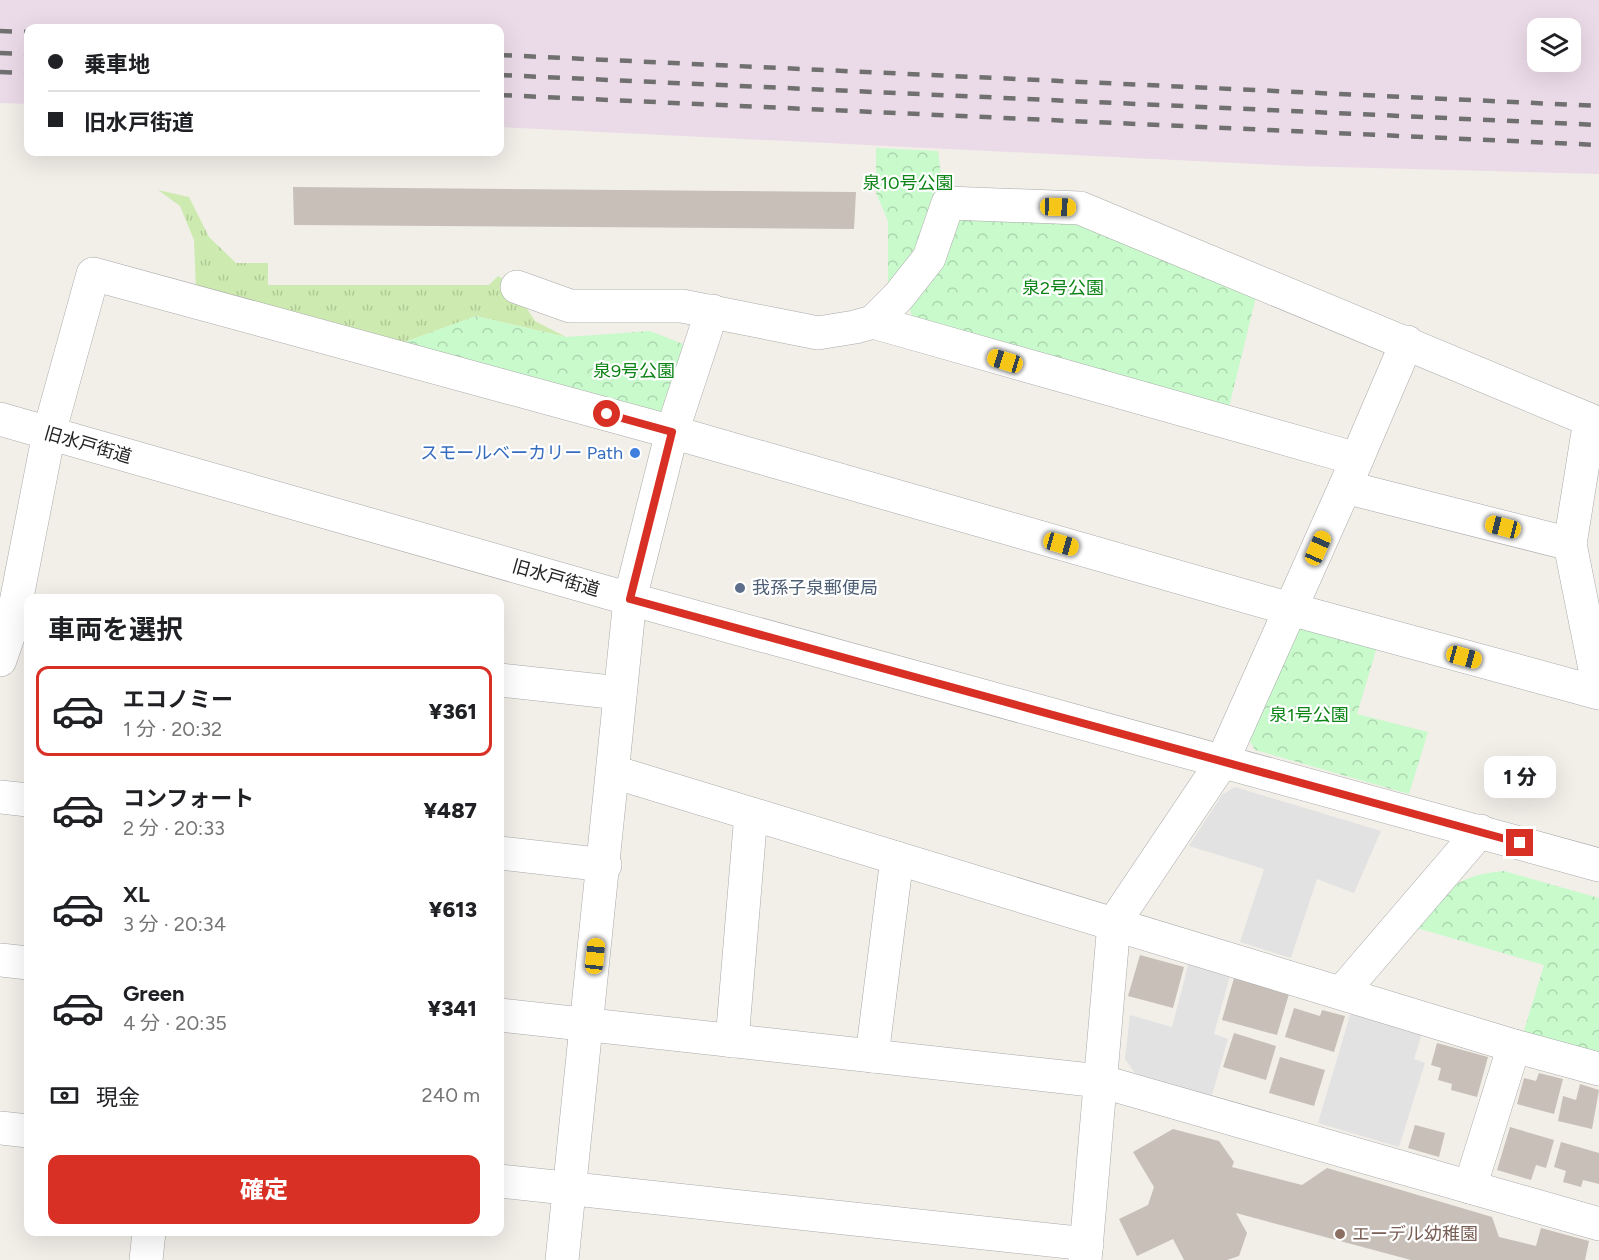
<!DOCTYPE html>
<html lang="ja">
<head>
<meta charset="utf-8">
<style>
  body { margin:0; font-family:Figtree,"Noto Sans JP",sans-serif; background:#f2f2f2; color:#202124; height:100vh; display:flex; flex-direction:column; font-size:22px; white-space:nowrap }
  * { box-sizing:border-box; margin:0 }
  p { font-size:20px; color:#757577 }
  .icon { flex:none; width:33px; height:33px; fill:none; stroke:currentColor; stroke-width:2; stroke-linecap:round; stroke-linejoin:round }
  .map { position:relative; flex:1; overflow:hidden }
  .drawer { position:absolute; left:24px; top:594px; width:480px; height:642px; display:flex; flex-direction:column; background:#fff; border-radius:12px; box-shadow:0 6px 24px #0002 }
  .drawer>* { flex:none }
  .guide { position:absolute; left:24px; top:24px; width:480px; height:132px; border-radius:12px; box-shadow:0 6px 24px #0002; display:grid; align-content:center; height:132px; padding:0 24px; background:#fff }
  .tools { position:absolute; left:1527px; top:18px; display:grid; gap:12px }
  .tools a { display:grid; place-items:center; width:54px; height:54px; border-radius:12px; background:#fff; box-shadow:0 6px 24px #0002; font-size:30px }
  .end { position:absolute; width:27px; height:27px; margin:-14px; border:8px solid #d93025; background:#fff; box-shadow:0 0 0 3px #fff }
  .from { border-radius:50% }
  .bubble { position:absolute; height:42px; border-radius:12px; background:#fff; box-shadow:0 6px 24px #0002; font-size:20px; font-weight:800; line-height:42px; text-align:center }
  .car { position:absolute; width:18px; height:36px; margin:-18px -9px; border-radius:8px; box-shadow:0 0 4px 2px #0007; background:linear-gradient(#f5c518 24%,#345 0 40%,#f5c518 0 76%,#345 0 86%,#f5c518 0) }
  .guide b { display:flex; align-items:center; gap:21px; height:57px; font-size:22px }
  .guide b+b { border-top:2px solid #e0e0e0 }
  .guide i { width:15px; height:15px; background:#202124 }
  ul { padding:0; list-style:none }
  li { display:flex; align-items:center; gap:18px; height:90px; margin:0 12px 9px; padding:0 12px; border:3px solid transparent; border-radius:12px }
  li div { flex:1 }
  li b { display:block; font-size:22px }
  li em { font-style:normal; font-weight:800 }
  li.selected { border-color:#d93025 }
  li>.icon { width:54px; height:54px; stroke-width:1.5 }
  h2 { padding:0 24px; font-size:27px; line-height:72px }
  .pay { display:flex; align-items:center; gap:15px; height:66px; padding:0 24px; font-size:22px }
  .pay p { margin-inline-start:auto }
  .primary-button { display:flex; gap:12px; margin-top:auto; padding:12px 24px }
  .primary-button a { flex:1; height:69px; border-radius:12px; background:#d93025; color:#fff; font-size:24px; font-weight:800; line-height:69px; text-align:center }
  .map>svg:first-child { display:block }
</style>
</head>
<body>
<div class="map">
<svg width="1599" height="1260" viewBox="0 0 1599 1260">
  <defs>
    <pattern id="grass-tufts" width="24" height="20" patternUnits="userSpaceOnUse" patternTransform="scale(1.5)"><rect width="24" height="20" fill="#cdebb0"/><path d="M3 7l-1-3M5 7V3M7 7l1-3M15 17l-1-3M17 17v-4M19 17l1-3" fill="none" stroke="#b0c997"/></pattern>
    <pattern id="park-crowns" width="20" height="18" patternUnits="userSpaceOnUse" patternTransform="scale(1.5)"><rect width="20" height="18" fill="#c8facc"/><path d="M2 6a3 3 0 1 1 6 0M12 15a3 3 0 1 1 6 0" fill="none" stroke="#acd6af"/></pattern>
  </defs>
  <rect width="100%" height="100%" fill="#f2efe9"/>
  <path fill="#ebdbe8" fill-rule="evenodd" d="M0,0H1599V174L1296,166L500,127V28H28V104L0,103ZM1538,28H1570V62H1538Z"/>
  <polygon fill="url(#grass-tufts)" points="158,190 189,197 209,237 236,263 268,263 268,285 489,285 498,276 511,284 535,321 566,337 476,316 394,346 196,290 194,240 180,206"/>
  <g fill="url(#park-crowns)">
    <polygon points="876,148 938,151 943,192 920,253 888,295 888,221 876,193"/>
    <polygon points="965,215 1079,220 1257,293 1229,407 912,317 909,305 952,224"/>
    <polygon points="476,316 566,337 650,331 683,344 665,409 652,416 394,346"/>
    <polygon points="1306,627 1377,647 1357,714 1428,732 1409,794 1255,750 1247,736 1292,631"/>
    <path d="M1504,871L1599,898V1054L1523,1034L1544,965L1410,926C1446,893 1453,875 1504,871Z"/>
  </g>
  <g fill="#e2e2e2">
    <polygon points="1235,787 1381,831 1354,893 1317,879 1291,958 1240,942 1264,869 1189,846 1222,795"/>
    <polygon points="1189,962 1231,972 1214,1034 1228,1039 1212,1095 1135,1073 1125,1059 1130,1015 1172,1027"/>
    <polygon points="1351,1012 1422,1033 1414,1059 1425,1063 1399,1147 1318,1123"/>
  </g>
  <g fill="#c7bfb8">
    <polygon points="293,187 856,192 854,229 294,225"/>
    <polygon points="1140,955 1184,967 1173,1008 1128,996"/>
    <polygon points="1234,978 1289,994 1277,1035 1222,1020"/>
    <polygon points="1294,1008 1320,1016 1322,1010 1345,1016 1334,1052 1285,1037"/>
    <polygon points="1234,1033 1276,1046 1266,1080 1223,1067"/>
    <polygon points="1437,1043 1488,1057 1477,1097 1451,1090 1452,1084 1438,1080 1441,1068 1431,1065"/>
    <polygon points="1280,1057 1325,1070 1314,1106 1269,1093"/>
    <polygon points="1539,1073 1563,1079 1554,1114 1517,1104 1524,1078 1536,1081"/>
    <polygon points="1580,1084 1599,1090 1592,1129 1558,1121 1563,1096 1576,1100"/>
    <polygon points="1415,1125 1445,1133 1439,1157 1408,1148"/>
    <polygon points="1510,1127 1554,1140 1546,1168 1536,1165 1531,1180 1497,1170"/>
    <polygon points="1173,1129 1219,1141 1234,1162 1232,1167 1302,1185 1327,1168 1492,1217 1499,1237 1536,1246 1541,1228 1589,1241 1585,1260 1411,1260 1236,1213 1247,1233 1239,1256 1227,1260 1184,1260 1173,1239 1137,1256 1119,1219 1148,1205 1154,1187 1133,1152"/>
    <polygon points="1561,1142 1599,1153 1599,1184 1583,1180 1581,1187 1563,1182 1566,1171 1554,1167"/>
  </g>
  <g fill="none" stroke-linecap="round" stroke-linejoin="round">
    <g stroke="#a9a9a9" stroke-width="34">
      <g id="minor">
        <polyline points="517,287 570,306 682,306 818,333 855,327 873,322 899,296 929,258 948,203 1080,208 1590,420 1570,544 1599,689"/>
        <polyline points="873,322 1357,459"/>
        <polyline points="1345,487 1570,544"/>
        <polyline points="0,660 11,628 49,433 93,274 672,432 1290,609 1599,693"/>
        <polyline points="500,680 620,693"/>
        <polyline points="614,772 1514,1046 1599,1069"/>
        <polyline points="0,797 28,800"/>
        <polyline points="500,853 605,865"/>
        <polyline points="0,960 28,963"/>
        <polyline points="1342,992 1480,831"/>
        <polyline points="500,1015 1100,1081 1599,1224"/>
        <polyline points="732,1041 751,814"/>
        <polyline points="872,1056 897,858"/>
        <polyline points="0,1128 28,1131"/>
        <polyline points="500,1181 1087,1244"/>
        <polyline points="1470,1187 1514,1046"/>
        <polyline points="146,1260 149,1232"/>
        <polyline points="562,1260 630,599 672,432 712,311"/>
        <polyline points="1085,1260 1114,923 1222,762 1345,487 1407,342"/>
      </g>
    </g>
    <g stroke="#a9a9a9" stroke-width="34">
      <polyline id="tertiary" points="0,419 630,599 1599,865"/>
    </g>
    <use href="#minor" stroke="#fff" stroke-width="33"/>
    <use href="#tertiary" stroke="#fff" stroke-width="33"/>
    <g stroke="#707070" stroke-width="4.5" stroke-dasharray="12 12" stroke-linecap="butt">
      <polyline points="0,31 28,32"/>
      <polyline points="0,53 28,54"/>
      <polyline points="500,55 1599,106"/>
      <polyline points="0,72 28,73"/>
      <polyline points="500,75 1599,125"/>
      <polyline points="500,95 1599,145"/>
    </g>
  </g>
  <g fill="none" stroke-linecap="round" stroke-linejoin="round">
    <polyline stroke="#d93025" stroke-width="8" points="607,414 672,432 630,599 1520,843"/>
  </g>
  <circle fill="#3f7fe0" stroke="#fff" stroke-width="2" cx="635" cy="453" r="6"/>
  <circle fill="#5c6f8a" stroke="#fff" stroke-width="2" cx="740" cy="588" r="6"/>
  <circle fill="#8d6e63" stroke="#fff" stroke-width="2" cx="1340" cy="1234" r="6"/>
  <g text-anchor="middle" stroke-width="4.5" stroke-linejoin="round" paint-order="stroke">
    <g font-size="18" fill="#0c8416" stroke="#fff">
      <text x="908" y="189">泉10号公園</text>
      <text x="1063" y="294">泉2号公園</text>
      <text x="634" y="377">泉9号公園</text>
      <text x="1309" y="721">泉1号公園</text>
    </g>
    <g font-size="18" fill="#222" stroke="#fff">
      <text transform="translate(88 445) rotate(16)" y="6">旧水戸街道</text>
      <text transform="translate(556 578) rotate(16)" y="6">旧水戸街道</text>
    </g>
    <g font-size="18" fill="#366cbe" stroke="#fff" text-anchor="end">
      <text x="623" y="459">スモールベーカリー Path</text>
    </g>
    <g font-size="18" fill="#4e5e75" stroke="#fff" text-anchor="start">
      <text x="752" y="594">我孫子泉郵便局</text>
    </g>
    <g font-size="18" fill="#785e54" stroke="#fff" text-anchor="start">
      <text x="1352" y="1240">エーデル幼稚園</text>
    </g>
  </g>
</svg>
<div class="tools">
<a><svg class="icon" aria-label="layers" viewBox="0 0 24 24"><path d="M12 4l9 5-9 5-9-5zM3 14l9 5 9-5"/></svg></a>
</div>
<i class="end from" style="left:607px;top:414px"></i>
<i class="end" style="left:1520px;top:843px"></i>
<div class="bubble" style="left:1484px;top:756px;width:72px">1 分</div>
<i class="car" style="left:1058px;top:207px;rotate:92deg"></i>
<i class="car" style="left:1005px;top:361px;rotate:287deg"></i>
<i class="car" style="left:1503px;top:527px;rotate:284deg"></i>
<i class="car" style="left:1061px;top:544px;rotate:106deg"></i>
<i class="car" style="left:1318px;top:548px;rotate:24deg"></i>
<i class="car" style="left:1464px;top:657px;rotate:105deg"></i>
<i class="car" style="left:595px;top:956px;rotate:6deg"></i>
<div class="guide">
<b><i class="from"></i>乗車地</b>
<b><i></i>旧水戸街道</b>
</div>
<section class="drawer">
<h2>車両を選択</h2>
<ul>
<li class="selected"><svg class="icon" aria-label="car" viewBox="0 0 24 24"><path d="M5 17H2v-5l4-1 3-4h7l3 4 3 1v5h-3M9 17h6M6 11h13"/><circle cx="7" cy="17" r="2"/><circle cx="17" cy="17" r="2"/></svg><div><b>エコノミー</b><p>1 分 · 20:32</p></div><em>¥361</em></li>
<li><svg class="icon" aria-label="car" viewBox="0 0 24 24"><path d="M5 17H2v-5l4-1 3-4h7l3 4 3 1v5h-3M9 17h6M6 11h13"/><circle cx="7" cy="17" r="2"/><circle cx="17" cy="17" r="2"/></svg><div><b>コンフォート</b><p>2 分 · 20:33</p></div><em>¥487</em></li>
<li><svg class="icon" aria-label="car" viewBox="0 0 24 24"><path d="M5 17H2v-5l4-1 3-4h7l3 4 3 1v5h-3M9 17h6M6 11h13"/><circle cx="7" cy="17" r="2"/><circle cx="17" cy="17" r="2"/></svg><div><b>XL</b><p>3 分 · 20:34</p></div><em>¥613</em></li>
<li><svg class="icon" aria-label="car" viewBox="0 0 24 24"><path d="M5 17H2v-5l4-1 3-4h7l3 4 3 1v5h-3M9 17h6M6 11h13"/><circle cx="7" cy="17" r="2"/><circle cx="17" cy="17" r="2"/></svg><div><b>Green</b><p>4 分 · 20:35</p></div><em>¥341</em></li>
</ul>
<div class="pay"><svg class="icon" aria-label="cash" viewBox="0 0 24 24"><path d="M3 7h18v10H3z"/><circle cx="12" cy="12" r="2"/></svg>現金<p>240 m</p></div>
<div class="primary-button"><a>確定</a></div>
</section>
</div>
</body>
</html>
